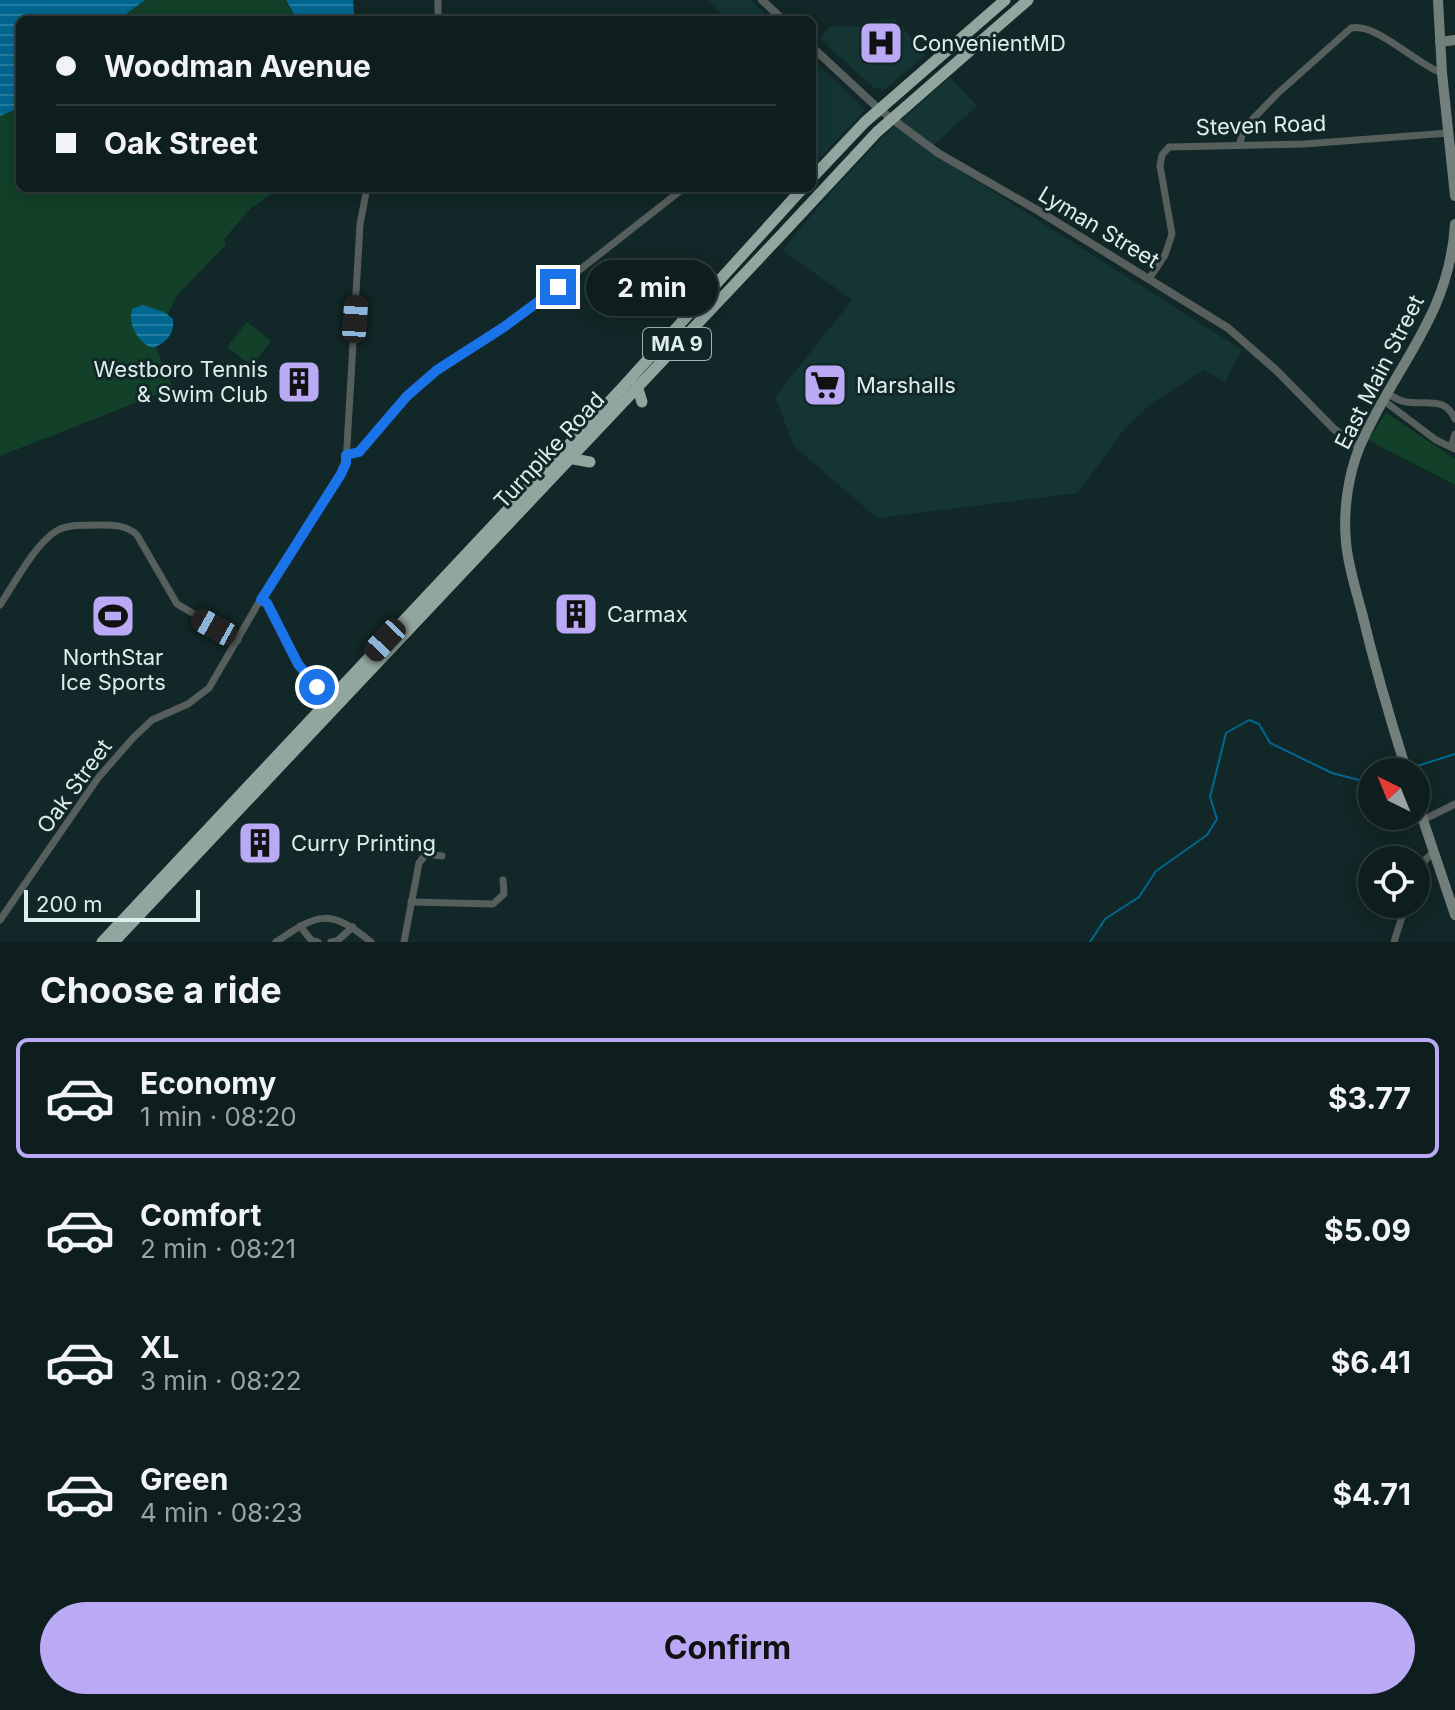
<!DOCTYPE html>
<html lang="en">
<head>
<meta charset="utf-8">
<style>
  body { margin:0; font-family:Inter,sans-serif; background:#1c2a2a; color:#f1f3f6; height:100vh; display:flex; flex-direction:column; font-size:30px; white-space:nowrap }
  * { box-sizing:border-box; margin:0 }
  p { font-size:26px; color:#9ba2a4 }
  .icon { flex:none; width:44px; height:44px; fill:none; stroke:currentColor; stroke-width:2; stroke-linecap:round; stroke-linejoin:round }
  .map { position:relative; height:942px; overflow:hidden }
  .sheet { display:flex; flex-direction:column; background:#0e1d1d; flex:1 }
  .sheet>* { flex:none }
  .hud { position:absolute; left:16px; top:16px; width:800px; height:176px; border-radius:12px; box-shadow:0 4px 20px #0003,0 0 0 2px #2e3b3b; display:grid; align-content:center; height:176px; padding:0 40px; background:#0e1d1d }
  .needle { width:52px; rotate:317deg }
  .tools { position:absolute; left:1358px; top:758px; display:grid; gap:16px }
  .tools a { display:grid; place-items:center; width:72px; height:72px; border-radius:50%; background:#0e1d1d; box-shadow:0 4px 20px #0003,0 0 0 2px #2e3b3b; font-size:40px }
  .scale { position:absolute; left:24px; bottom:20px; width:176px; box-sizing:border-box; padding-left:8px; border:4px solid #e0eded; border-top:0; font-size:22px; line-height:28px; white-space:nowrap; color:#e0eded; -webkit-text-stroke:6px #122727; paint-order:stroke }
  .end { position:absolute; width:36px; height:36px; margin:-18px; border:10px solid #1a73e8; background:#fff; box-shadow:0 0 0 4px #fff }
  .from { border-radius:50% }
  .bubble { position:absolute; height:56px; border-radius:28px; background:#0e1d1d; box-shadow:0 4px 20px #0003,0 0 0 2px #2e3b3b; font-size:26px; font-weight:700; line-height:56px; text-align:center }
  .car { position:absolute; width:24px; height:48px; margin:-24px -12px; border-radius:10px; box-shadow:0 0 6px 2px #0007; background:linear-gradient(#222 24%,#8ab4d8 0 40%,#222 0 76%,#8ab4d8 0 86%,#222 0) }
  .hud b { display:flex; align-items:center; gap:28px; height:76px; font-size:30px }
  .hud b+b { border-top:2px solid #2e3b3b }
  .hud i { width:20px; height:20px; background:#f1f3f6 }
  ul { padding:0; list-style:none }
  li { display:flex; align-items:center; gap:24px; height:120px; margin:0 16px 12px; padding:0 24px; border:4px solid transparent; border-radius:12px }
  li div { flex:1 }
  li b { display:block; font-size:30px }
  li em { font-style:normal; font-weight:700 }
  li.active { border-color:#baaaf6 }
  li>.icon { width:72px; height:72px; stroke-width:1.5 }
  h2 { padding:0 40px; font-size:36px; line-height:96px }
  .button { display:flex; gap:16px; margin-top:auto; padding:16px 40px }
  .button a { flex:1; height:92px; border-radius:48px; background:#baaaf6; color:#111; font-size:32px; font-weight:700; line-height:92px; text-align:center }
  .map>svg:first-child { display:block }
</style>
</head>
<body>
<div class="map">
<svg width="1455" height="942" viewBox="0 0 1455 942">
  <defs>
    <pattern id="water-rules" width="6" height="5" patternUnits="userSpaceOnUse" patternTransform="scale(2)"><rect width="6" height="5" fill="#006791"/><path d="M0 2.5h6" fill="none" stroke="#257da1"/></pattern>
  </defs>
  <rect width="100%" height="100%" fill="#122727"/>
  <g fill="#153434">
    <polygon points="709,0 751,0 772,20 729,20"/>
    <polygon points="895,18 925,55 884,90 874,88 819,38 830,26 865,27 868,22"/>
    <polygon points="812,59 865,110 812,166"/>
    <polygon points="950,77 977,106 928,150 1242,350 1225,382 1204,370 1152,403 1126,427 1078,493 877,518 794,446 775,397 852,300 782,250 835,187 889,131"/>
  </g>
  <g fill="#124028">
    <polygon points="145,0 285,0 297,20 118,20"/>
    <polygon points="20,108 20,188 281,188 251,208 224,239 226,244 223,248 177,295 154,343 173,388 0,456 0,116"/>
    <polygon points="247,322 271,341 252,366 227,347"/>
    <polygon points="1386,413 1455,459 1455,485 1368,440"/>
  </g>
  <g fill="url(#water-rules)">
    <polygon points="0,0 145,0 118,20 20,20 20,108 0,116"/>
    <polygon points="286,0 353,0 354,15 366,20 297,20"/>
    <path d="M143,305L164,312L173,319C175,334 165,344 152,348C137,341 128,325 132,309Z"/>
  </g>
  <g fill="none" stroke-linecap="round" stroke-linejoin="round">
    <g stroke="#006791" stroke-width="2">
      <polyline points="1414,767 1455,754"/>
      <polyline points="1395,772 1398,771"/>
      <polyline points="1090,942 1105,919 1139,897 1156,871 1207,835 1217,819 1210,797 1226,733 1249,720 1259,724 1270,743 1332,773 1359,780 1372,777"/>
    </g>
    <g stroke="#565f5c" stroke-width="7">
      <polyline points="438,0 438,20"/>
      <path d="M1239,145L1245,127L1277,94L1351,28C1378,23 1415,64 1442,73"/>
      <polyline points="1149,279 1165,255 1172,234 1160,166 1162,155 1169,147 1304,144 1449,133"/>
      <path d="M1387,393C1393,397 1399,401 1406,402C1426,405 1445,396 1455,419"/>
      <polyline points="1383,400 1436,440 1455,449"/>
      <polyline points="1451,447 1455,434"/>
      <polyline points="346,455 359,452 365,447 407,396 427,378 526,312 684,188"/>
      <polyline points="261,600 267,603 298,664 330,700"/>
      <path d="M0,605C14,584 36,542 58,530C68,524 83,526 95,525C110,525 126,524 137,535L177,604L238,640"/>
      <polyline points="1423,820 1455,804"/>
      <polyline points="1416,878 1426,859 1434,852"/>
      <polyline points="411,902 493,904 504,894 503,880"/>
      <polyline points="0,920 98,778 133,738 152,720 188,704 209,688 269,585 341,474 346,463 360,224 367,188"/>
      <polyline points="300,926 311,940 318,942"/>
      <path d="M276,942C318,913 330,908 371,942"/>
      <polyline points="331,942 337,941 353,927"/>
      <polyline points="404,942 419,863 426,854 442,856"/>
      <polyline points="1394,942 1406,904"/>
    </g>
    <g stroke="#565f5c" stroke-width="8">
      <polyline points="762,0 783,20"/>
      <polyline points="812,47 880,110 938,153 1037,210 1228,328 1277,371 1334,429 1359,448"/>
    </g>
    <g stroke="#72807c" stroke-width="10">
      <polyline points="1438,0 1442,73 1455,196"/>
      <polyline points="1440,42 1455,40"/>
      <path d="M1407,772C1390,719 1375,667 1362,613C1356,590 1348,566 1346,542C1343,511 1348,475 1360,446C1395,365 1449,318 1455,224"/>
      <polyline points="1416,799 1455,915"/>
    </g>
    <g stroke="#92a6a0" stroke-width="11">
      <polyline points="812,178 865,122 1005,0"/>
      <polyline points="637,386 642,402"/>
      <polyline points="568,458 590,462"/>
      <polyline points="102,942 621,389 803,188"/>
      <polyline points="114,942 783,233 877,132 1028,0"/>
    </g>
  </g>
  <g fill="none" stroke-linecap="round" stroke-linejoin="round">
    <polyline stroke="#1a73e8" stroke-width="10" points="317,687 298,664 267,603 261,600 341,474 346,463 346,455 359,452 407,396 437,370 504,327 558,287"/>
  </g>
  <defs>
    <g id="hospital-square" transform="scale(2.3)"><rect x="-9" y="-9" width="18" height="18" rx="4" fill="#baaaf6" stroke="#122727"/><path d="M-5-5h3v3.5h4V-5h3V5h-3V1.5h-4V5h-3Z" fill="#111"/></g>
    <g id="building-square" transform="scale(2.3)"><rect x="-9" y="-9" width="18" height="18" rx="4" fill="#baaaf6" stroke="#122727"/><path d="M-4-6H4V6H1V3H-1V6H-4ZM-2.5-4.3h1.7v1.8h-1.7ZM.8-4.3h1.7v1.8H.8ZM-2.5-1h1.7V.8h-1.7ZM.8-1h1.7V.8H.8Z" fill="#111"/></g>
    <g id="supermarket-square" transform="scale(2.3)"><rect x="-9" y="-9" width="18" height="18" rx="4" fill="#baaaf6" stroke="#122727"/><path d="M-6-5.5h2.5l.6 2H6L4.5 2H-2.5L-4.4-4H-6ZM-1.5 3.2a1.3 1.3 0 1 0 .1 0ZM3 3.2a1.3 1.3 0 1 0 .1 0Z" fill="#111"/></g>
    <g id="stadium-square" transform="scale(2.3)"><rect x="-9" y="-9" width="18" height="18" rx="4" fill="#baaaf6" stroke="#122727"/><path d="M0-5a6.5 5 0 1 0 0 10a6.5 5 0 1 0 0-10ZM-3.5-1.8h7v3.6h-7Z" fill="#111"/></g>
  </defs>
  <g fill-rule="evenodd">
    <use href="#hospital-square" x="881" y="43"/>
    <use href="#building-square" x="299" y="382"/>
    <use href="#supermarket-square" x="825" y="385"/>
    <use href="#building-square" x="576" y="614"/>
    <use href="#stadium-square" x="113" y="616"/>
    <use href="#building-square" x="260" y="843"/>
  </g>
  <g text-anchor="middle" stroke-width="6" stroke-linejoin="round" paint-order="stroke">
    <rect fill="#122727" stroke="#a2b2b2" stroke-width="2" x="643" y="328" width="68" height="32" rx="6"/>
    <g font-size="20" font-weight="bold" fill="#e0eded">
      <text x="677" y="351">MA 9</text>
    </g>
    <g font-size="22" fill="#e0eded" stroke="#122727" text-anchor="start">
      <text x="912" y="51">ConvenientMD</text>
      <text x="268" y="377" text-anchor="end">Westboro Tennis<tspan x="268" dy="25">&amp; Swim Club</tspan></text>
      <text x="856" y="393">Marshalls</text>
      <text x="607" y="622">Carmax</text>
      <text x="113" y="665" text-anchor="middle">NorthStar<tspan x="113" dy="25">Ice Sports</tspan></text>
      <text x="291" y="851">Curry Printing</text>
    </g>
    <g font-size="22" fill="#e0eded" stroke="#122727">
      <text transform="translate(1261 125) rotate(-2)" y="8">Steven Road</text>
      <text transform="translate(1099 227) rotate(31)" y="8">Lyman Street</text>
      <text transform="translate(1379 372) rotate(-63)" y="8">East Main Street</text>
      <text transform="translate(549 450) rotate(-47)" y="8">Turnpike Road</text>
      <text transform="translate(74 786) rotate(-54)" y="8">Oak Street</text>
    </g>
  </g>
</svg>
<div class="tools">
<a><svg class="needle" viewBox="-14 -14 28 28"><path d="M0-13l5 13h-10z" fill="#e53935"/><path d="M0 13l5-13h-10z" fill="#9ba2a4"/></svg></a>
<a><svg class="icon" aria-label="locate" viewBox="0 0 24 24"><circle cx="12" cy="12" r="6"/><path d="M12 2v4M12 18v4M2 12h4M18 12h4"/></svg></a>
</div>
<div class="scale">200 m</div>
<i class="end from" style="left:317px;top:687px"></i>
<i class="end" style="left:558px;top:287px"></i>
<div class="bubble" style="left:586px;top:260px;width:132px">2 min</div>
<i class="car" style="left:355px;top:319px;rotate:4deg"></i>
<i class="car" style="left:214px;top:627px;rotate:299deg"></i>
<i class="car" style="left:385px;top:640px;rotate:223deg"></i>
<div class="hud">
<b><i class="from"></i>Woodman Avenue</b>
<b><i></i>Oak Street</b>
</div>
</div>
<section class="sheet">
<h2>Choose a ride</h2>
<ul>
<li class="active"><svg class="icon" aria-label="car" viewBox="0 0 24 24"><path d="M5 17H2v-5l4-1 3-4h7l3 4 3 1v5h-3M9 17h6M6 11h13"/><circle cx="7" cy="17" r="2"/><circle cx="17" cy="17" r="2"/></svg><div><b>Economy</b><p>1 min · 08:20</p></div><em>$3.77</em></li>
<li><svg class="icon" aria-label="car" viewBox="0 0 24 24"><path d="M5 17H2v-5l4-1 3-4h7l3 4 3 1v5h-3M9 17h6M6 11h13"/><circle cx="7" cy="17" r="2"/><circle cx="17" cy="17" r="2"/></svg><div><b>Comfort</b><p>2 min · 08:21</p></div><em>$5.09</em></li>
<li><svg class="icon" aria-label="car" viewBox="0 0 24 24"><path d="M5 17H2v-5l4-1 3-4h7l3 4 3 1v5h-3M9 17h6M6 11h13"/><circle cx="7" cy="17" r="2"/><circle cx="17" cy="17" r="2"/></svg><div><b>XL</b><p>3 min · 08:22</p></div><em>$6.41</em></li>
<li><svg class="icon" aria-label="car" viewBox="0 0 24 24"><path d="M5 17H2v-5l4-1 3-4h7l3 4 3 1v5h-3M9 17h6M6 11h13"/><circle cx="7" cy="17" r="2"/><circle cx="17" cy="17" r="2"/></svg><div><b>Green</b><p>4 min · 08:23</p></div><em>$4.71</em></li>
</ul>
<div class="button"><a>Confirm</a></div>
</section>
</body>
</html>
